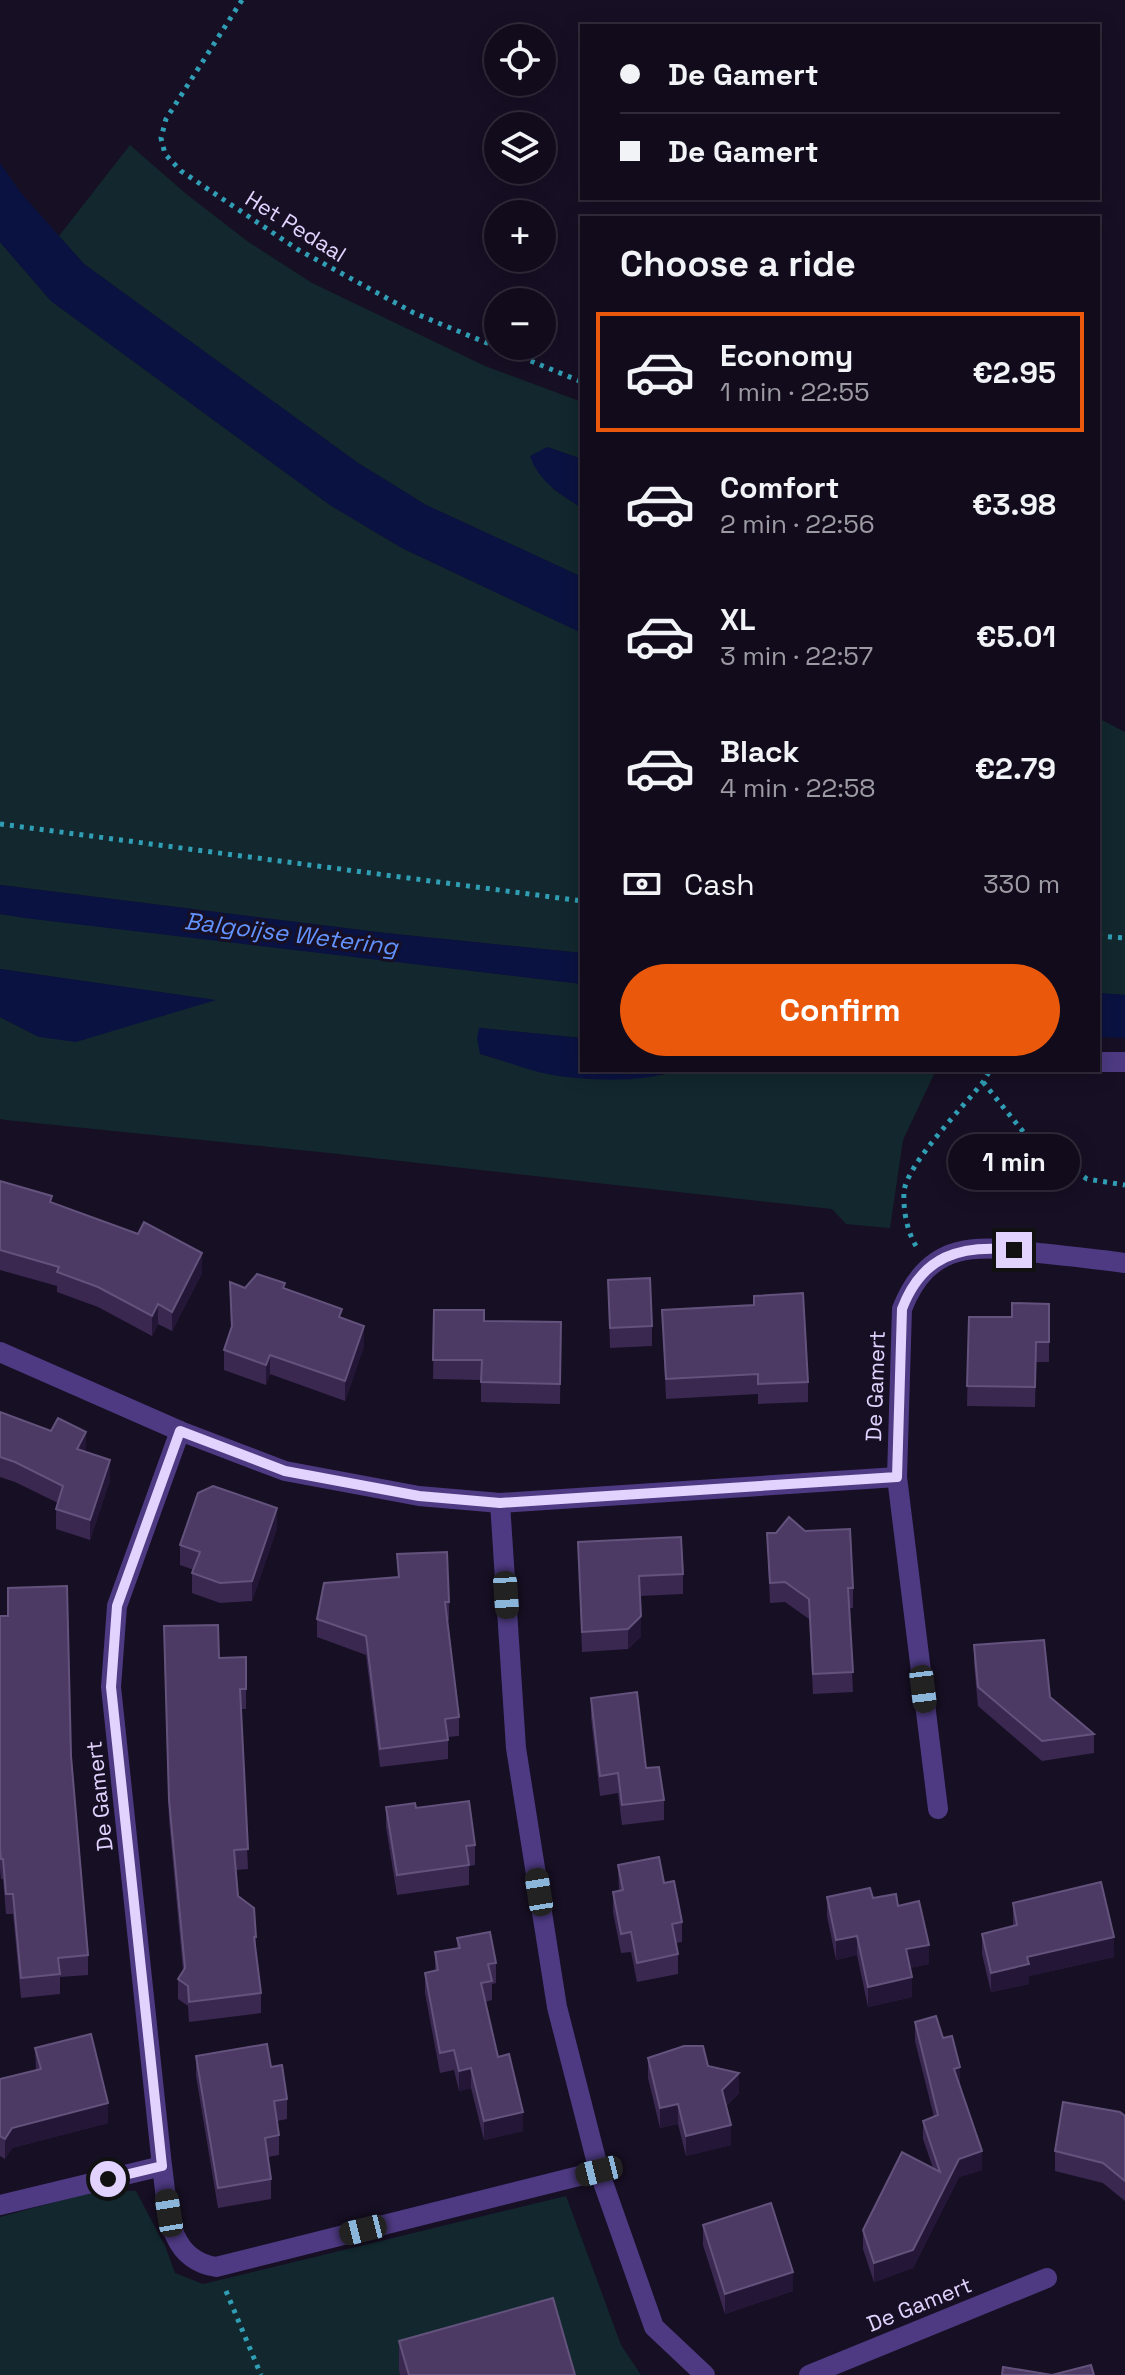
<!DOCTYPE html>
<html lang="en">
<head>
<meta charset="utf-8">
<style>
  body { margin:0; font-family:"Space Grotesk",sans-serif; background:#1a1424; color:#f1f3f6; height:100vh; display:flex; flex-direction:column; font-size:30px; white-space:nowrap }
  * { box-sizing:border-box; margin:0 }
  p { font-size:26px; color:#9c9ba3 }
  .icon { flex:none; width:44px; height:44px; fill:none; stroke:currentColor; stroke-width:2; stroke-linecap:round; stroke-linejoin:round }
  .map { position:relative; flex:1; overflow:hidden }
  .panel { position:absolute; left:580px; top:216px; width:520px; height:856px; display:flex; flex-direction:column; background:#110b1b; border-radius:0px; box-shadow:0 4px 20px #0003,0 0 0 2px #302b3a }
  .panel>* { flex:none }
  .banner { position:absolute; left:580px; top:24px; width:520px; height:176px; border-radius:0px; box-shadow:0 4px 20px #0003,0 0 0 2px #302b3a; display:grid; align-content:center; height:176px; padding:0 40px; background:#110b1b }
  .fabs { position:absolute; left:484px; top:24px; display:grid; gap:16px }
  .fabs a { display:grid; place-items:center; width:72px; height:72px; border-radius:50%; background:#110b1b; box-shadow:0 4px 20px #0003,0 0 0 2px #302b3a; font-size:40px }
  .end { position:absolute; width:36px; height:36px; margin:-18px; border:10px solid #e1d2fe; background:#111; box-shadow:0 0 0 4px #111 }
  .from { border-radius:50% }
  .bubble { position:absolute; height:56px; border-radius:28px; background:#110b1b; box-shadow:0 4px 20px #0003,0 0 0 2px #302b3a; font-size:26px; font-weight:700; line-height:56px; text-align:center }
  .car { position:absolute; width:24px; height:48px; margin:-24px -12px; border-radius:10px; box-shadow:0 0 6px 2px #0007; background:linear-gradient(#222 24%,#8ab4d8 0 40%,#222 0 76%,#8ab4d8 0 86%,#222 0) }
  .banner b { display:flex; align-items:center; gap:28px; height:76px; font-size:30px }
  .banner b+b { border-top:2px solid #302b3a }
  .banner i { width:20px; height:20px; background:#f1f3f6 }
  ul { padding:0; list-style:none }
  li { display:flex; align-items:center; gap:24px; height:120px; margin:0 16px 12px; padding:0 24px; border:4px solid transparent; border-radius:0px }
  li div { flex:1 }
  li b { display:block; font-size:30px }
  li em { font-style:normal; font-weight:700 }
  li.on { border-color:#ea580c }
  li>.icon { width:72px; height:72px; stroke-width:1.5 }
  h2 { padding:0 40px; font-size:36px; line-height:96px }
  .pay { display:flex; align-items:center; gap:20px; height:88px; padding:0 40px; font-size:30px }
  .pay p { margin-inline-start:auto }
  .button { display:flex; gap:16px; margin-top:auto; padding:16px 40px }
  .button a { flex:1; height:92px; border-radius:48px; background:#ea580c; color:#fff; font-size:32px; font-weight:700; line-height:92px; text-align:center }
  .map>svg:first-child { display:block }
</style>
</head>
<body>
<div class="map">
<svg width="1125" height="2375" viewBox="0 0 1125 2375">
  <rect width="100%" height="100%" fill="#170f24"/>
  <g fill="#12282e">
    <polygon points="130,145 185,193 247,241 312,283 485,366 582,402 582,459 547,447 553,489 582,508 582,577 426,505 358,463 84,264 59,236"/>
    <polygon points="0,242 51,301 330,505 402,548 582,633 582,953 385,933 0,885"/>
    <polygon points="1098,718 1125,732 1125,995 1098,993"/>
    <polygon points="0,914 582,984 582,1038 480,1028 480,1054 553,1075 663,1075 672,1070 936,1070 903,1140 890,1228 846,1224 832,1209 329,1153 6,1120 0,1119 0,1017 39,1037 151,1018 214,1000 0,969"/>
    <polygon points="96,2191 136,2191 165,2246 175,2273 203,2284 566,2196 621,2345 641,2375 0,2375 0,2217"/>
  </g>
  <g fill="#0a1241">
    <polygon points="0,163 21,193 84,264 358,463 426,505 582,577 582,633 402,548 330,505 51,301 0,242"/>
    <path d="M547,447L582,459V508C560,494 539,482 530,456Z"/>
    <polygon points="0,885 385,933 582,953 582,984 24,918 0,914"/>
    <polygon points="0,969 216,1000 76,1042 39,1037 0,1017"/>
    <polygon points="1098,993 1125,995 1125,1038 1098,1037"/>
    <path d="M479,1028L582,1038V1070H672C649,1084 580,1080 553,1075C528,1071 504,1060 480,1054L477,1039Z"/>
  </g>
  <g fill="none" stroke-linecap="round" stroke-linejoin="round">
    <g stroke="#309eb4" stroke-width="5" stroke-dasharray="4 6" stroke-linecap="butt">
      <polyline points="242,0 166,119 161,138 165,154 181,171 297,249 414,313 582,382"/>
      <polyline points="0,824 582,901"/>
      <polyline points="1098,936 1125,938"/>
      <polyline points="983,1082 1029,1139 1087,1179 1125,1185"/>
      <path d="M916,1246C907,1231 903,1210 904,1192C906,1165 964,1106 983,1082L990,1070"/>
      <polyline points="226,2291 261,2375"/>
    </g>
    <g stroke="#4d3a82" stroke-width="20">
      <polyline points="1098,1062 1125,1062"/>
      <polyline points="0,1352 180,1431 285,1471 419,1496 500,1503 897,1477"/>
      <path d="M180,1431L117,1606L111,1687L162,2166C168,2207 166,2259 216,2267L599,2171"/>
      <polyline points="500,1503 516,1748 557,2007 599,2171 654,2327 705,2375"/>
      <path d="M938,1809L897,1477L902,1309C929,1240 976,1245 1039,1253C1068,1256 1096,1259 1125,1263"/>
      <polyline points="0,2205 162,2166"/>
      <polyline points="809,2375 1047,2278"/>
    </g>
  </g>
  <g fill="#3a2851">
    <polygon points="0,1181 52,1203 202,1273 172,1331 158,1324 152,1336 98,1307 57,1292 57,1286 0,1270"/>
    <polygon points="608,1280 652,1326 652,1346 610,1348"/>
    <polygon points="230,1282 245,1288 285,1289 342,1318 364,1346 345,1401 270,1374 266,1385 224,1370 224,1350 231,1329"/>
    <polygon points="754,1296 808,1382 808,1402 758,1404 758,1394 666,1399 662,1310 754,1305"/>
    <polygon points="1049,1304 1049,1362 1036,1362 1035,1407 967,1406 969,1317 1012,1317"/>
    <polygon points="434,1310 484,1321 561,1322 560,1404 481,1402 481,1380 433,1379"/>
    <polygon points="0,1412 86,1452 110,1480 90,1540 56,1529 56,1509 58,1503 15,1482 0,1477"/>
    <polygon points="277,1528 252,1601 220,1603 192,1593 192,1573 194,1570 180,1565 180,1545"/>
    <polygon points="767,1533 853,1588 853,1608 849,1608 853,1692 813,1694 809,1619 785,1602 770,1603"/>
    <polygon points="578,1542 683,1574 683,1594 640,1596 641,1636 628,1649 582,1652"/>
    <polygon points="397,1554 449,1602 449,1620 447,1621 459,1717 459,1736 448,1737 448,1759 380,1767 366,1655 317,1637 317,1619 398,1577"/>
    <polygon points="0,1616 71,1756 88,1955 88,1975 60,1977 60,1994 21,1998 13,1914 6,1914 3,1879 1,1879 0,1868"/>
    <polygon points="974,1645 1050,1697 1094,1734 1094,1753 1042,1761 978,1706 974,1664"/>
    <polygon points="164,1646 219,1658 246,1657 246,1709 241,1709 248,1869 236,1870 238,1896 256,1937 256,1957 261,1993 261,2013 189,2022 188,2006 178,1999 178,1979 183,1971 169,1820"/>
    <polygon points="591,1698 646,1768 664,1800 664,1820 622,1825 618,1793 600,1796 591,1718"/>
    <polygon points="386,1807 416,1808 475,1845 475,1865 469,1866 469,1885 397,1895 386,1827"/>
    <polygon points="618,1865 664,1883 682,1922 682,1942 676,1943 678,1954 678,1974 637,1982 631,1952 621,1953 613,1912 613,1892 619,1891"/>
    <polygon points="827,1897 873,1898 898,1906 929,1964 910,1968 912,1997 868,2007 857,1955 836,1960 827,1916"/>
    <polygon points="1013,1903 1114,1957 1029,1976 1029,1984 991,1992 982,1954 982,1934 1013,1926"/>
    <polygon points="457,1938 496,1963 496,1983 492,1984 492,2000 485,2002 498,2057 523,2131 484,2140 471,2088 459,2091 454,2070 440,2073 425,1993 425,1973 435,1971 435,1952 457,1948"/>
    <polygon points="915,2022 960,2085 982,2170 959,2177 913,2268 874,2282 863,2249 863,2230 933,2168 923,2139 923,2121 934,2117 915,2041"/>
    <polygon points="35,2048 108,2123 12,2148 5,2159 0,2156 0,2079 36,2070"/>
    <polygon points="196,2056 271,2067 287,2099 287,2119 277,2121 279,2135 279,2155 268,2157 271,2179 271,2199 218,2208 196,2076"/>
    <polygon points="648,2058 708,2066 739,2093 726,2106 731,2145 686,2156 678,2124 660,2128 648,2078"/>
    <polygon points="1125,2116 1125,2201 1103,2183 1055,2171 1055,2151"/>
    <polygon points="703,2225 793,2291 725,2314 703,2245"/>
    <polygon points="399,2341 575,2375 400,2375 399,2370"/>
  </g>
  <g fill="#241637">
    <polygon points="202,1253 202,1273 172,1331 172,1312"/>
    <polygon points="158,1304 158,1324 152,1336 152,1316"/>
    <polygon points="364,1326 364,1346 345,1401 345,1381"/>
    <polygon points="270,1355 270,1374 266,1385 266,1365"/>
    <polygon points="86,1432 86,1452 77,1449"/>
    <polygon points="110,1460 110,1480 90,1540 90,1520"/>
    <polygon points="277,1508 277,1528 252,1601 252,1581"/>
    <polygon points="641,1616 641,1636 628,1649 628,1629"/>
    <polygon points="857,1936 857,1955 836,1960 836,1940"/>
    <polygon points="1114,1937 1114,1957 1029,1976 1029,1984 991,1992 991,1973 1027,1957"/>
    <polygon points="929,1945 929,1964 906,1969 906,1949"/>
    <polygon points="912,1977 912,1997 868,2007 868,1987"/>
    <polygon points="960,2067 960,2086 954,2069"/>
    <polygon points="471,2068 471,2088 459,2091 459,2071"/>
    <polygon points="739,2073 739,2093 722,2110 722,2090"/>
    <polygon points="108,2103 108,2123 12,2148 5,2159 5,2139 12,2128"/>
    <polygon points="678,2104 678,2124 660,2128 660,2108"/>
    <polygon points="523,2112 523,2131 484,2140 484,2121"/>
    <polygon points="731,2125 731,2145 686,2156 686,2136"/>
    <polygon points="982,2151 982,2170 959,2177 913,2268 874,2282 874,2263 959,2159"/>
    <polygon points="793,2272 793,2291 725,2314 725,2294"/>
  </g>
  <g fill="#4c3a64" stroke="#63527c" stroke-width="2">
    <polygon points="0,1181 52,1196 50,1202 138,1234 144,1222 202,1253 172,1312 158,1304 152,1316 98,1287 57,1272 59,1267 0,1250"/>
    <polygon points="257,1274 285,1283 283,1288 342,1309 339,1317 364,1326 345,1381 270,1355 266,1365 224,1350 232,1326 230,1282 245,1288"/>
    <polygon points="650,1278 652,1326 610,1328 608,1280"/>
    <polygon points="803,1293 808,1382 758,1384 758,1374 666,1379 662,1310 754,1305 754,1296"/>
    <polygon points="1012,1303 1049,1304 1049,1342 1036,1342 1035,1387 967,1386 969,1317 1012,1317"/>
    <polygon points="434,1310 484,1310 484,1321 561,1322 560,1384 481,1382 482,1360 433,1360"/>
    <polygon points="0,1412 51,1431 58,1418 86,1432 77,1449 110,1460 90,1520 56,1509 63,1486 15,1462 0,1457"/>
    <polygon points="213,1486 277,1508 252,1581 220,1583 192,1573 200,1552 180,1545 198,1493"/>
    <polygon points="789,1517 805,1531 850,1529 853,1588 848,1588 853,1672 813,1674 809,1599 785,1582 770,1583 767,1533 776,1533"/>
    <polygon points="681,1537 683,1574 639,1576 641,1616 628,1629 582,1632 578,1542"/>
    <polygon points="447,1552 449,1602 445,1602 459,1717 445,1719 448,1740 380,1749 366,1636 317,1619 324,1583 399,1577 397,1554"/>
    <polygon points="67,1586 71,1756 88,1955 58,1958 60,1974 21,1978 13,1894 6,1894 3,1859 1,1859 0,1848 0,1616 8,1616 8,1588"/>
    <polygon points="218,1625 219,1658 246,1657 246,1689 240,1689 248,1849 234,1850 238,1896 254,1908 256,1937 254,1937 261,1993 189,2002 188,1986 178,1979 185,1968 169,1800 164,1626"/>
    <polygon points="1044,1640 1050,1697 1094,1734 1042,1741 978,1687 974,1645"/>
    <polygon points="637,1692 646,1768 659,1767 664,1800 622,1805 618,1773 600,1776 591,1698"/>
    <polygon points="469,1801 475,1845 466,1846 469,1865 397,1875 386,1807 415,1803 416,1808"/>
    <polygon points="659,1857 664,1883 674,1881 682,1922 672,1924 678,1954 637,1963 631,1932 621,1934 613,1892 623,1890 618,1865"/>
    <polygon points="1101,1882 1114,1937 1027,1957 1029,1964 991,1973 982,1934 1017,1925 1013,1903"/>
    <polygon points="870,1888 873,1898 896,1894 898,1906 919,1901 929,1945 906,1949 912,1977 868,1987 857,1936 836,1940 827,1897"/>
    <polygon points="490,1932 496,1963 488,1964 492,1981 481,1983 498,2057 509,2054 523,2112 484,2121 471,2068 459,2071 454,2050 440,2053 425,1973 438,1970 435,1952 460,1948 457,1938"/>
    <polygon points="936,2016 943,2038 952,2036 960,2067 954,2069 982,2151 959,2159 913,2250 874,2263 863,2230 902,2152 940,2172 923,2121 938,2115 915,2022"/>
    <polygon points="91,2034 108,2103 12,2128 5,2139 0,2136 0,2079 41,2069 35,2048"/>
    <polygon points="267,2044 271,2067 282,2065 287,2099 274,2101 279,2135 265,2138 271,2179 218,2188 196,2056"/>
    <polygon points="684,2046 703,2046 708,2066 739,2073 722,2090 731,2125 686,2136 678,2104 660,2108 648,2058"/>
    <polygon points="1063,2102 1120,2112 1125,2116 1125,2181 1103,2163 1055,2151"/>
    <polygon points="771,2203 793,2272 725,2294 703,2225"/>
    <polygon points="553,2298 575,2375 409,2375 399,2341"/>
    <polygon points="1091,2365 1094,2375 1002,2375 1003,2367 1052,2375"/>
  </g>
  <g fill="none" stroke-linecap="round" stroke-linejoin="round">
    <path stroke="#e1d2fe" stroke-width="10" d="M108,2179L162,2166L111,1687L117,1606L180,1431L285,1471L419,1496L500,1503L897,1477L902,1309C922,1256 960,1244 1014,1250"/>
  </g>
  <g text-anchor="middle" stroke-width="6" stroke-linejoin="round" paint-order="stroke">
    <g font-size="22" fill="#e1d2fe" stroke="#170f24">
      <text transform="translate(296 226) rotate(32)" y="8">Het Pedaal</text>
      <text transform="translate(875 1386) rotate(-88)" y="8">De Gamert</text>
      <text transform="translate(99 1796) rotate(-96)" y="8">De Gamert</text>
      <text transform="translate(919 2304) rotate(-22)" y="8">De Gamert</text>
    </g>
    <g font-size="24" font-style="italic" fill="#6292fd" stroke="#170f24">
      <text transform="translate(291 934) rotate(7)" y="8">Balgoijse Wetering</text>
    </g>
  </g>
</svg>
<div class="fabs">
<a><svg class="icon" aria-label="locate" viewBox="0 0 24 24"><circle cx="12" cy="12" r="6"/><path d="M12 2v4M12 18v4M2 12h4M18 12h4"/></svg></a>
<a><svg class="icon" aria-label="layers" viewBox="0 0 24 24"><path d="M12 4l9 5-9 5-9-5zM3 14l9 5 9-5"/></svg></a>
<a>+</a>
<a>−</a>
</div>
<i class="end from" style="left:108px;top:2179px"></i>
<i class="end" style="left:1014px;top:1250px"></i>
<div class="bubble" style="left:948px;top:1134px;width:132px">1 min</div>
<i class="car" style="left:506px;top:1595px;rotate:176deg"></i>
<i class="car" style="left:923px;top:1689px;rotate:173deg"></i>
<i class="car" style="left:539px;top:1892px;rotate:351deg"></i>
<i class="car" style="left:599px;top:2171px;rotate:256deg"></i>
<i class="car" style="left:169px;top:2213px;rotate:351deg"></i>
<i class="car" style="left:363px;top:2230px;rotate:256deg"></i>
<div class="banner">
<b><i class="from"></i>De Gamert</b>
<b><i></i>De Gamert</b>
</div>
<section class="panel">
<h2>Choose a ride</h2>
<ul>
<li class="on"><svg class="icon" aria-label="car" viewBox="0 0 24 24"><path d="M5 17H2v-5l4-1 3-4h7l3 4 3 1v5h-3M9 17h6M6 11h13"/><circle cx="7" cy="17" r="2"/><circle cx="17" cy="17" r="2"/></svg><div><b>Economy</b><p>1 min · 22:55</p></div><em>€2.95</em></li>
<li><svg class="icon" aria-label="car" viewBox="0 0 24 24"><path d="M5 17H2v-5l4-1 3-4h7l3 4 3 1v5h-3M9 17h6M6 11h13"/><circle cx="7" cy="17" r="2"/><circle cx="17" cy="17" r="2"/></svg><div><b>Comfort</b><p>2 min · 22:56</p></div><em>€3.98</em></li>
<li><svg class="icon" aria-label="car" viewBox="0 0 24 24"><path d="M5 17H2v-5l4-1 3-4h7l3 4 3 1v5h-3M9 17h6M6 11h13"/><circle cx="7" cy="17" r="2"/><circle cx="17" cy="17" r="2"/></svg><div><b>XL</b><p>3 min · 22:57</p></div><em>€5.01</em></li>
<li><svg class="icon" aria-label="car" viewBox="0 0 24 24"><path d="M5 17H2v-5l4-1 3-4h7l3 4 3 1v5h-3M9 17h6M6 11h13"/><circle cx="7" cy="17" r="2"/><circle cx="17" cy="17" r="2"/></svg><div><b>Black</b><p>4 min · 22:58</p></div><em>€2.79</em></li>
</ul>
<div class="pay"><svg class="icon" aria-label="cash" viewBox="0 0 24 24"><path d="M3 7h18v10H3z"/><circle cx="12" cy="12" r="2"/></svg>Cash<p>330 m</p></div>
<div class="button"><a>Confirm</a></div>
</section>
</div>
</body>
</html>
